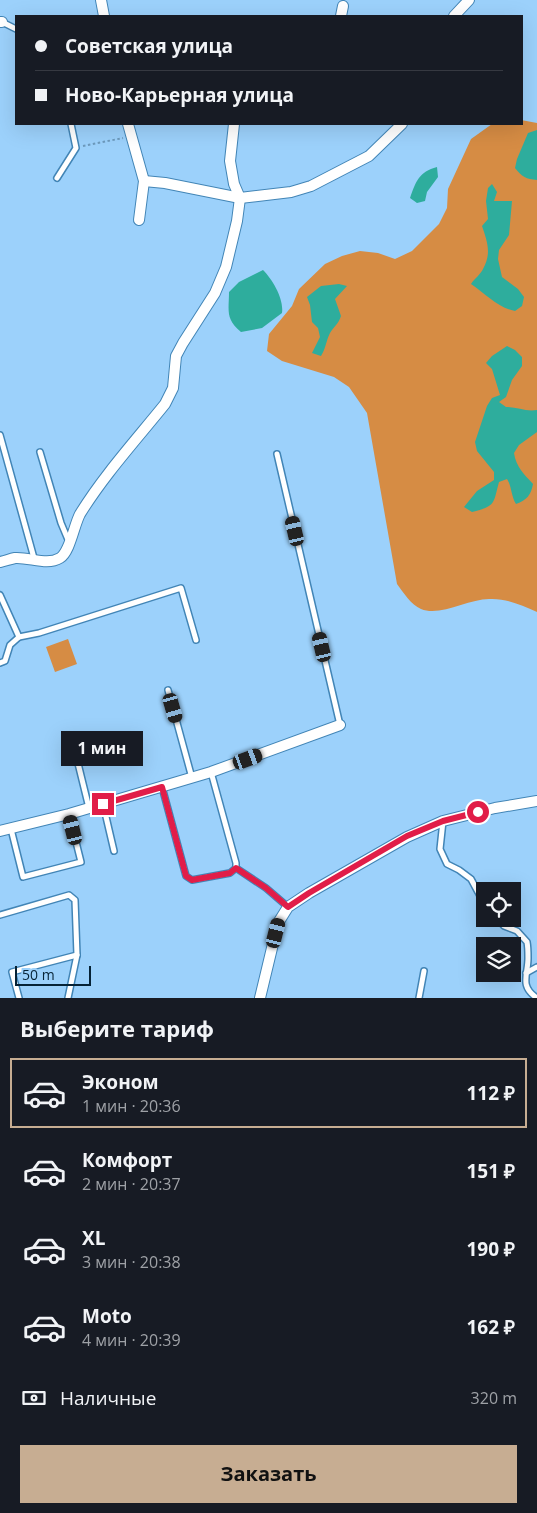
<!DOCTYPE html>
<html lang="ru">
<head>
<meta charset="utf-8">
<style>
  body { margin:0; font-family:"Open Sans",sans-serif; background:#20242c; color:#f1f3f6; height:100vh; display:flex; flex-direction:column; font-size:19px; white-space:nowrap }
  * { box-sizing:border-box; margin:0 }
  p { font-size:16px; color:#9ea1a6 }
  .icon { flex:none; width:28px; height:28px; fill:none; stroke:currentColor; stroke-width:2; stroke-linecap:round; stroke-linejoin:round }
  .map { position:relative; height:998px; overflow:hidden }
  .sheet { display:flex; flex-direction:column; background:#171b24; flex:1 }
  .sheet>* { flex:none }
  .hud { position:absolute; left:15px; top:15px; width:508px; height:110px; border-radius:0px; box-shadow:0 5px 20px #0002; display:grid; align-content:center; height:110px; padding:0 20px; background:#171b24 }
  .fabs { position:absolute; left:476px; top:882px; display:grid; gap:10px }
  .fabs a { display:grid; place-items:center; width:45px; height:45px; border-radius:0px; background:#171b24; box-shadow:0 5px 20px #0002; font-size:25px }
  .scale { position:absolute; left:15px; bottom:12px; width:76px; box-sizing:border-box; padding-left:5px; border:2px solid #062336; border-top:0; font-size:14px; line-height:18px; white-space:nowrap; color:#062336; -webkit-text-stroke:4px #9cd1fb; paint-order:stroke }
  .end { position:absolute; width:22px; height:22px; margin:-11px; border:6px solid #e11d48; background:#fff; box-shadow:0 0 0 2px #fff }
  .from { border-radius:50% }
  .bubble { position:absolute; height:35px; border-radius:0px; background:#171b24; box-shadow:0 5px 20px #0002; font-size:16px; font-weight:700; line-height:35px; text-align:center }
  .car { position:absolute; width:15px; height:30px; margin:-15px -8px; border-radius:6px; box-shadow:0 0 4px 1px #0007; background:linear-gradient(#222 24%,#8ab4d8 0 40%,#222 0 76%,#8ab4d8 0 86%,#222 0) }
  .hud b { display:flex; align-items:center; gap:18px; height:48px; font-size:19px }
  .hud b+b { border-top:1px solid #363941 }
  .hud i { width:12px; height:12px; background:#f1f3f6 }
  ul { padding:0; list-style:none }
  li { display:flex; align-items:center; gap:15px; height:70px; margin:0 10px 8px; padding:0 10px; border:2px solid transparent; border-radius:0px }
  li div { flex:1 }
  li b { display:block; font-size:19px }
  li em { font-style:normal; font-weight:700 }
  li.active { border-color:#c7ad92 }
  li>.icon { width:45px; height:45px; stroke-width:1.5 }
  h2 { padding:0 20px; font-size:22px; line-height:60px }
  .pay { display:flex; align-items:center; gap:12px; height:55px; padding:0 20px; font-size:19px }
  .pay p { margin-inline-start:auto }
  .cta { display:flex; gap:10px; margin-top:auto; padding:10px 20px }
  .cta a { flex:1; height:58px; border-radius:0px; background:#c7ad92; color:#111; font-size:20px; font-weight:700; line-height:58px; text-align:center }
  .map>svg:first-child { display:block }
</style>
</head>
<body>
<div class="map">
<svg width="537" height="998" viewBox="0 0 537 998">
  <rect width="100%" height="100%" fill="#9cd1fb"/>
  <g fill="#d68c44">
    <path d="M521,120L537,123V612C521,605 506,598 489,599C468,599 440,617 421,609C411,605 403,592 397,584L367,413L349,387L334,377L282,361L267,351L269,334L292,306L299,289L325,264L342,256L360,251L378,253L395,259L412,251L439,224L447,208L448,189L471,139L492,124H521Z"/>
    <polygon points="68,639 77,664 55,672 46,647"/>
  </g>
  <g fill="#2ead9d">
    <path d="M537,130V180C526,179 522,177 515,168L517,159L528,133Z"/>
    <path d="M437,167L438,177L427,192L425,201L417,203L410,198C416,181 419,172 437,167Z"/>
    <path d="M492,184L497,192L494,201H512L509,235L499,250L498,259L502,277L518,289L524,297L522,306L515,311C498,308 486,294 471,284C475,278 481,274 483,269C492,253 487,241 482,226L488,219L486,201L488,188Z"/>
    <path d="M263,270C273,280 284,299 282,313L262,328L241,332C225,319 229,310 229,292L239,282Z"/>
    <path d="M339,284L347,286L335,299L341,316C338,325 334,326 330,333C326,341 326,348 321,356L312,353L320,337L318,328L312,322L310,305L307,297L321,286Z"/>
    <path d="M507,346L515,350L522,357V366L512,380L506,397L499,402L506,407C517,407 526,412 537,410V432L519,445L514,453C516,467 524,474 533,484C531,495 527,500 516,504C511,496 512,487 507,479L499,482C493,504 496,506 472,512L464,507L477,491L494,480V472L477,451L475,442L487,406L492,398L500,395L492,369L486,363L492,356Z"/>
  </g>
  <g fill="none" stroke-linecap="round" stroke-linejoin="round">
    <g stroke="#4285b6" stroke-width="8">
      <g id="lane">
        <polyline points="2,22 16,29"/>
        <polyline points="57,178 76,148 71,124"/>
        <polyline points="0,435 34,558"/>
        <polyline points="40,452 61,523 69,542"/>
        <polyline points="277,454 340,725"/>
        <polyline points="0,595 19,637 10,645 5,661 0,663"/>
        <polyline points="19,637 39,633 181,588 196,640"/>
        <polyline points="168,690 192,778"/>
        <polyline points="72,739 89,808"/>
        <polyline points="162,787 186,876 192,880 230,873 236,868 236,863 211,772"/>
        <polyline points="103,804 114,851"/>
        <polyline points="443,821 440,849 447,864 459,870 471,879 485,905"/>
        <polyline points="11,829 23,877 81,862 69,814"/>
        <polyline points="236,868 266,888 288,907"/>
        <polyline points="0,915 69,895 75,900 77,955 68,998"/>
        <path d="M497,919L504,926L517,931L527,942C528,947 528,953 528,958C528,975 519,986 537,998"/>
        <polyline points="526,973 537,967"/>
        <polyline points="19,998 12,972 77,955"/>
        <polyline points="419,998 424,971"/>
      </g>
    </g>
    <g stroke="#4285b6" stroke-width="12">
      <g id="street">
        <polyline points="101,0 104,16"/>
        <polyline points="341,16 343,6"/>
        <polyline points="454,16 469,0"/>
        <polyline points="0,22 2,22"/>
        <polyline points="128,124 144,181 139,220"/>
        <polyline points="144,181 165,183 240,198 291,192 311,186 369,156 402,124"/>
        <path d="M0,562C5,561 10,559 15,558C30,557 47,566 60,558C70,552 74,525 80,514C104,475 136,440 165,404L173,388L176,356L183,343L215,293L226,267L237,221L240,198L234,184L230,161L234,124"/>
        <polyline points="0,831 69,814 211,772 340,725"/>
        <polyline points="260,998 278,923 288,907 309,893 407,837 443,821 495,808 537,801"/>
      </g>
    </g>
    <polyline stroke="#6d9abd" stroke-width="2" stroke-dasharray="2.5 2.5" stroke-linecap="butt" points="83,146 123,138"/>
    <use href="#lane" stroke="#fff" stroke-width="5"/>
    <use href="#street" stroke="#fff" stroke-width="10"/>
  </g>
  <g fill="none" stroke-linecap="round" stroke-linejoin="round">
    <polyline stroke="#e11d48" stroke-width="6" points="103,804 162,787 186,876 192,880 230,873 236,868 266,888 288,907 309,893 407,836 443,821 478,812"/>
  </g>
</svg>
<div class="fabs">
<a><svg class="icon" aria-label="locate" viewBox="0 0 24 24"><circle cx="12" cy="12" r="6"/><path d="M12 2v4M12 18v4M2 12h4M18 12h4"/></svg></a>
<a><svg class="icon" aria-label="layers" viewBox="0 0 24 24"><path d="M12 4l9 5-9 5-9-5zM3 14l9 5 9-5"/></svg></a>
</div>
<div class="scale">50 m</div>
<i class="end from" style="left:478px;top:812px"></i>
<i class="end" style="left:103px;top:804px"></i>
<div class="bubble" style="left:61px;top:731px;width:82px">1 мин</div>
<i class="car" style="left:295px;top:531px;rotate:347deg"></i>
<i class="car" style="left:322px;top:647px;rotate:347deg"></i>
<i class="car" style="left:173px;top:708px;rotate:164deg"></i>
<i class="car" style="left:248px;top:759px;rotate:70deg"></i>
<i class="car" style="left:73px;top:830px;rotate:346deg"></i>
<i class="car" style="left:276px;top:933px;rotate:14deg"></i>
<div class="hud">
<b><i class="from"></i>Советская улица</b>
<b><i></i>Ново-Карьерная улица</b>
</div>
</div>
<section class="sheet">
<h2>Выберите тариф</h2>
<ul>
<li class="active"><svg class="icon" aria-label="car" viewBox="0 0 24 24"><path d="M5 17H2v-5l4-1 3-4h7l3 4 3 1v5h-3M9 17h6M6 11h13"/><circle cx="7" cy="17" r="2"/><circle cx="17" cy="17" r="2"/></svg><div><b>Эконом</b><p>1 мин · 20:36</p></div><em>112 ₽</em></li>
<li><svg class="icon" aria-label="car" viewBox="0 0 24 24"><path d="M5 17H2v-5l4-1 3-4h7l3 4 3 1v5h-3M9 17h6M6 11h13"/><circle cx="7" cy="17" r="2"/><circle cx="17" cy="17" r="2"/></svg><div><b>Комфорт</b><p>2 мин · 20:37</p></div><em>151 ₽</em></li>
<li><svg class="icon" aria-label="car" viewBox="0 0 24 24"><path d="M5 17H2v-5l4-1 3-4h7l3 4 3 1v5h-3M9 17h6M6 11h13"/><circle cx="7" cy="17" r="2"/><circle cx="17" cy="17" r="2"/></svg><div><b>XL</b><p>3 мин · 20:38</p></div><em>190 ₽</em></li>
<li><svg class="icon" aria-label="car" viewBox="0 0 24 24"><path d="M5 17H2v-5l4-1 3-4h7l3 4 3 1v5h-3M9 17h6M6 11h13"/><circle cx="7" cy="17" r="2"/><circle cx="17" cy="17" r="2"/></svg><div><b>Moto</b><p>4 мин · 20:39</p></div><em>162 ₽</em></li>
</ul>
<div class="pay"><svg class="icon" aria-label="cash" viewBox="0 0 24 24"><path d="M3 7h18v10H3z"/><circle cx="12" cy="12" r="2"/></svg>Наличные<p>320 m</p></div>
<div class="cta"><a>Заказать</a></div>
</section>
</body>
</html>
